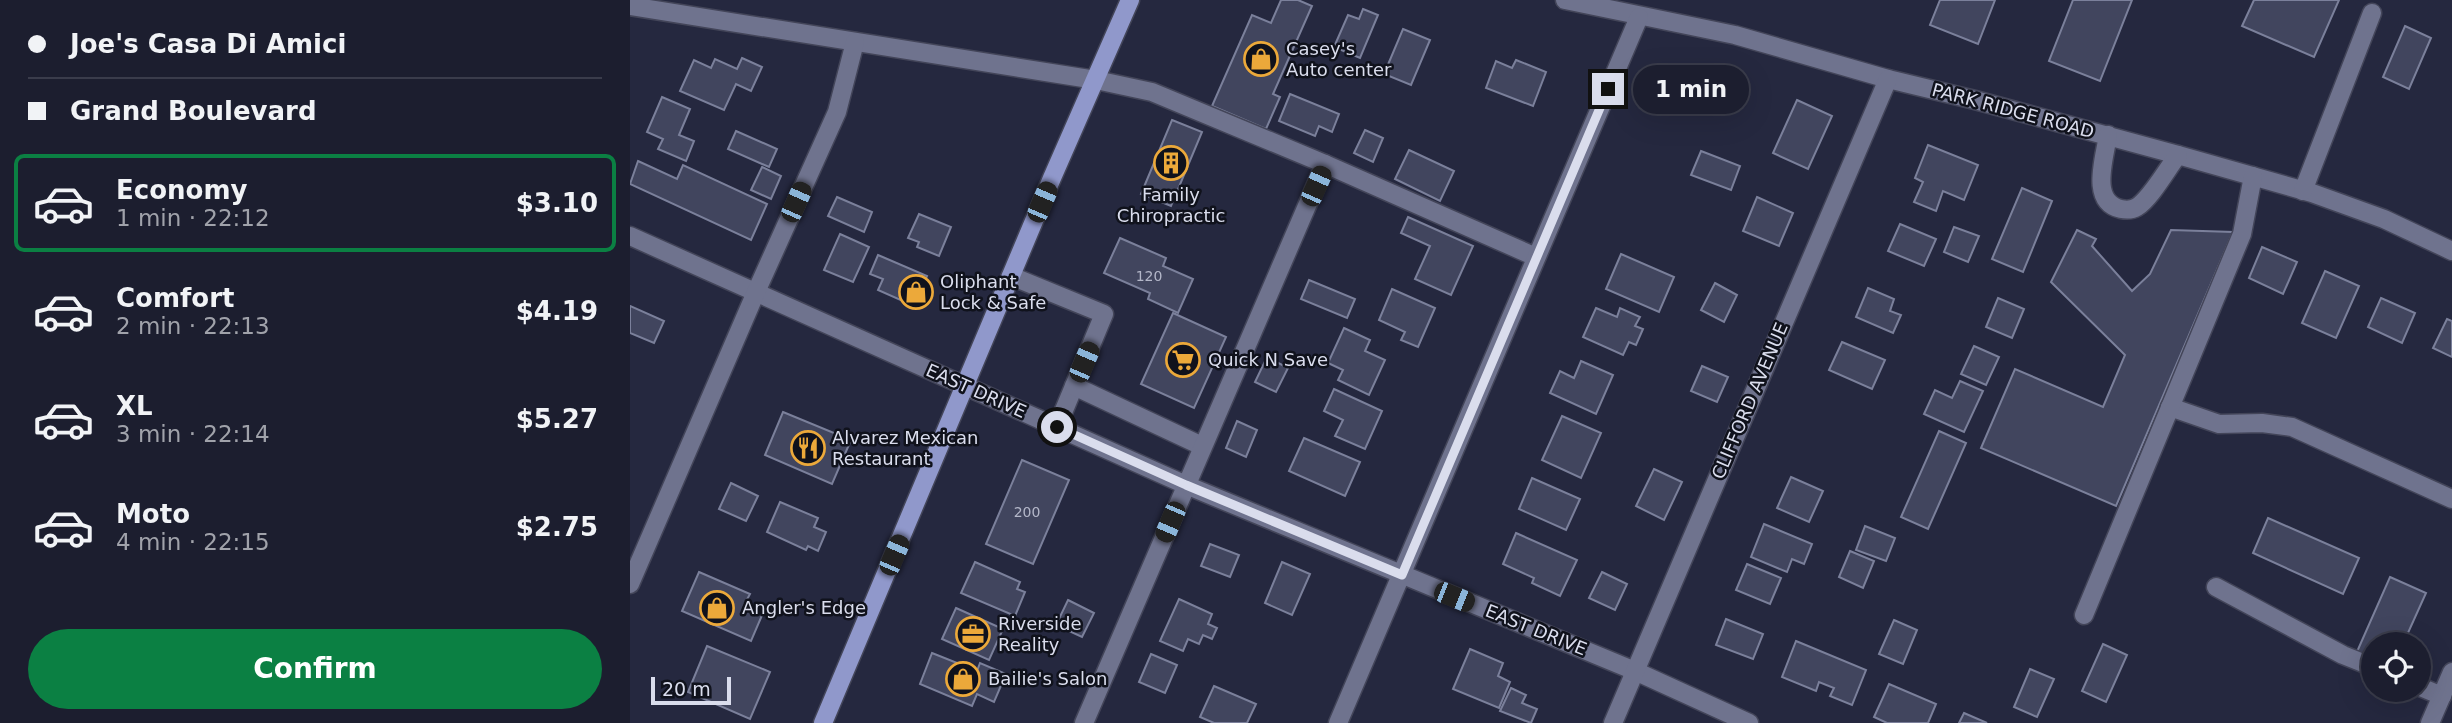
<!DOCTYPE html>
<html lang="en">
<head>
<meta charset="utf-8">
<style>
  body { margin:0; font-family:"DejaVu Sans",sans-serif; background:#292b3b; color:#f1f3f6; height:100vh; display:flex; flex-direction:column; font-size:26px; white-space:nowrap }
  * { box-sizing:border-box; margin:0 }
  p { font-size:23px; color:#a0a2aa }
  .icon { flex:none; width:38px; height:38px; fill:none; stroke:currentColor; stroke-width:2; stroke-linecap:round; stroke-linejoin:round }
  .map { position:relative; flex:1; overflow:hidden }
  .side { display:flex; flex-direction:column; background:#1c1e2f; width:630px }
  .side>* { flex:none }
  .top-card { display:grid; align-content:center; height:154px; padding:0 28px; background:#1c1e2f }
  .controls { position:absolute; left:1731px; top:632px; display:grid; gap:14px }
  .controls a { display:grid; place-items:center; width:70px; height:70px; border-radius:50%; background:#1c1e2f; box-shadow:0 7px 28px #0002,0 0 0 2px #3a3c4b; font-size:35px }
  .scale { position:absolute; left:21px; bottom:18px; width:80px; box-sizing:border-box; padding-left:7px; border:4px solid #dadded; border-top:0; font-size:19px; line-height:24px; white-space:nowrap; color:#dadded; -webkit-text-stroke:5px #10121c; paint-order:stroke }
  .end { position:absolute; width:32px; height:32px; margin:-16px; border:9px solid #dadded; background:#111; box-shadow:0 0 0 4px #111 }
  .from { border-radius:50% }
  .bubble { position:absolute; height:49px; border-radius:24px; background:#1c1e2f; box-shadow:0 7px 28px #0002,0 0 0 2px #3a3c4b; font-size:23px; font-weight:700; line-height:49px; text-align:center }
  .car { position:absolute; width:21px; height:42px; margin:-21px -10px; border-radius:9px; box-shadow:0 0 5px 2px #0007; background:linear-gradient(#222 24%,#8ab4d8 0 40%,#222 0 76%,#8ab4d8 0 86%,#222 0) }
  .top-card b { display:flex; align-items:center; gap:24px; height:66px; font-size:26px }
  .top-card b+b { border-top:2px solid #3a3c4b }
  .top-card i { width:18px; height:18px; background:#f1f3f6 }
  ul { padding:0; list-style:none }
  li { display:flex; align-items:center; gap:21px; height:98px; margin:0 14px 10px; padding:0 14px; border:4px solid transparent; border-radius:10px }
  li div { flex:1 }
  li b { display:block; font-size:26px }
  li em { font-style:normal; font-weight:700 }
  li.on { border-color:#0b8043 }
  li>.icon { width:63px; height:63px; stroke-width:1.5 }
  .primary-button { display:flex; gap:14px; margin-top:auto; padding:14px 28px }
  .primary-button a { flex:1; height:80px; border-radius:42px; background:#0b8043; color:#fff; font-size:28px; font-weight:700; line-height:80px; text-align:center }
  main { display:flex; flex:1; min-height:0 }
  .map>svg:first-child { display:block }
</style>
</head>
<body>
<main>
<section class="side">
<div class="top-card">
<b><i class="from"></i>Joe's Casa Di Amici</b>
<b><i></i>Grand Boulevard</b>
</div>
<ul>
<li class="on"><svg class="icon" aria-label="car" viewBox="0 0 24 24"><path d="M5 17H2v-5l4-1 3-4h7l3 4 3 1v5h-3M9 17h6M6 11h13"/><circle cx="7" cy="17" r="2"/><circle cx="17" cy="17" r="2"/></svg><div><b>Economy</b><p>1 min · 22:12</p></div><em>$3.10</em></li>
<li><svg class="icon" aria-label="car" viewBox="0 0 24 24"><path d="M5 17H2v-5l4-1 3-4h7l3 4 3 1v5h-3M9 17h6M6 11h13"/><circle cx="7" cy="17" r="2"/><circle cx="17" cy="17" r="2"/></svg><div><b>Comfort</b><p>2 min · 22:13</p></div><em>$4.19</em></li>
<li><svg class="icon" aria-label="car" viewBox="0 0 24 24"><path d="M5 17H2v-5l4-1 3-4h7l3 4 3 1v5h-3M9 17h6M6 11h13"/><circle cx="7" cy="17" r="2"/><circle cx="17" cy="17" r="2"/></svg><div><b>XL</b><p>3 min · 22:14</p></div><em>$5.27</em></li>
<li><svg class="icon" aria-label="car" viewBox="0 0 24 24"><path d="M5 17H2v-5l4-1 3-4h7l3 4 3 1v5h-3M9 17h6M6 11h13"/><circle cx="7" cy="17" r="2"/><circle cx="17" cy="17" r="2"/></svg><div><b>Moto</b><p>4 min · 22:15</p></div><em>$2.75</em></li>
</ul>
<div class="primary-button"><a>Confirm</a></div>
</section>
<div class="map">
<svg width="1822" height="723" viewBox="0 0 1822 723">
  <rect width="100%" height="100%" fill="#25283f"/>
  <g fill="#41455e" stroke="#7b809b" stroke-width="2">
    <polygon points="651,0 668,0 682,6 643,94 650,97 636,129 582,106 622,15 641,23"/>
    <polygon points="1310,0 1365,0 1348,44 1300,25"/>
    <polygon points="1443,0 1502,0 1470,81 1419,61"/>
    <polygon points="1624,0 1709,0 1684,57 1612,26"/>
    <polygon points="733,9 748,15 730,58 704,47 718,15 729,19"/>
    <polygon points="1775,26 1801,38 1779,89 1753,77"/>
    <polygon points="773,29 800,40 781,85 754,74"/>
    <polygon points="112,58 132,67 121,91 106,84 94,110 50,91 64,60 81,68 85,59 107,69"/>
    <polygon points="886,60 916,72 903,106 856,88 866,61 882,68"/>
    <polygon points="660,94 709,114 702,132 689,126 685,136 649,121"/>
    <polygon points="32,97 60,109 49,135 64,141 56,161 28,149 33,139 17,132"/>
    <polygon points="1167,100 1202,116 1178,169 1143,153"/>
    <polygon points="542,120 572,132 541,206 511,194"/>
    <polygon points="735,130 753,138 743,162 724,153"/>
    <polygon points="106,131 147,149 139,167 98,149"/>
    <polygon points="1298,145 1348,165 1334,200 1313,191 1306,211 1284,202 1293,182 1285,178"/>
    <polygon points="779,150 824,171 810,201 765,179"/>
    <polygon points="1071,151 1110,166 1101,190 1061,175"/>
    <polygon points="8,161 47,179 53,165 137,204 121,240 0,184"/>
    <polygon points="132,167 151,176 141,199 121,190"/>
    <polygon points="1392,188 1422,201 1393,272 1362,259"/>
    <polygon points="207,197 242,212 234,232 198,216"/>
    <polygon points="1127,197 1163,213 1149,246 1113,231"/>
    <polygon points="289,214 321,227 309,256 287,247 289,242 278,238"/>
    <polygon points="778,217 843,246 821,295 785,279 800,246 771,233"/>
    <polygon points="1270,224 1306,239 1294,266 1258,251"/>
    <polygon points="1324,227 1349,236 1338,262 1314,252"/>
    <polygon points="1447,230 1466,239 1462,246 1502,291 1520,274 1541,230 1603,232 1486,506 1351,448 1385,369 1473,407 1495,355 1421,282"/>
    <polygon points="210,234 239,247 223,282 194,270"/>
    <polygon points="490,238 536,258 533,266 563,279 548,313 518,299 520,293 474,273"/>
    <polygon points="1632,247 1667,262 1653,294 1619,278"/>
    <polygon points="991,254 1044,277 1029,312 976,289"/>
    <polygon points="248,255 297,276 284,306 248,290 253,279 240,274"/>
    <polygon points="1695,271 1729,286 1706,338 1672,323"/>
    <polygon points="679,280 725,299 717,318 671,299"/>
    <polygon points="1085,283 1107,295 1094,322 1071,310"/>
    <polygon points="1238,288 1264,299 1260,311 1271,315 1263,333 1226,317"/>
    <polygon points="762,289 805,308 788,347 771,340 775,332 749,320"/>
    <polygon points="1368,298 1394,309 1382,338 1356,327"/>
    <polygon points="1751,298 1785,313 1772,343 1738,327"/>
    <polygon points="0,306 34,321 24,343 0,333"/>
    <polygon points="966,308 987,317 990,308 1010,317 1005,326 1013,329 1006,345 999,342 993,355 953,337"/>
    <polygon points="543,313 596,337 564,408 511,384"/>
    <polygon points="1817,319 1822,321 1822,357 1803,348"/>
    <polygon points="714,328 740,340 735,351 755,360 739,395 708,380 713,370 698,363"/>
    <polygon points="1212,342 1255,360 1242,389 1199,370"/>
    <polygon points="1344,346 1369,357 1356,385 1331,374"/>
    <polygon points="637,357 658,368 646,392 625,382"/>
    <polygon points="951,361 983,375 966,414 920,393 930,371 944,378"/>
    <polygon points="1072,366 1098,377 1087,402 1061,391"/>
    <polygon points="1330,381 1353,391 1334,432 1294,414 1305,390 1322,398"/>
    <polygon points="704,389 752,411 735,449 705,436 713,420 694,411"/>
    <polygon points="153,412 221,440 202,484 135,455"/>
    <polygon points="932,416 971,433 951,478 912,460"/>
    <polygon points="607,421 627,430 616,457 596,448"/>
    <polygon points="1309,431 1336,443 1298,529 1271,517"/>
    <polygon points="674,438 730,462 715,496 659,471"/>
    <polygon points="392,460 439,480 403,564 356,544"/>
    <polygon points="1024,469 1052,482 1034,520 1006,506"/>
    <polygon points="1161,477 1193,491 1179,522 1147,508"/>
    <polygon points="902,478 950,499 936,530 889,509"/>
    <polygon points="101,483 128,496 116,521 89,509"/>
    <polygon points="150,502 188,518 184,527 196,532 188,551 178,546 176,550 137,532"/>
    <polygon points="1638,518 1729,558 1713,594 1623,553"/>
    <polygon points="1134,524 1182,544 1174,564 1162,559 1157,572 1121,557"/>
    <polygon points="1235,526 1265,538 1256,561 1226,550"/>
    <polygon points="886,533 947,560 930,596 902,583 904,578 873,564"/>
    <polygon points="580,544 609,555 600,577 571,566"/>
    <polygon points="1220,551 1244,561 1233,588 1209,577"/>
    <polygon points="345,562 390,582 387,589 395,592 385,616 331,593"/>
    <polygon points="652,562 680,574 662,615 635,603"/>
    <polygon points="1117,564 1151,578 1140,604 1106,590"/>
    <polygon points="69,572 120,594 114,605 133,613 121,641 52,611"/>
    <polygon points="972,572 997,584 985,610 959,598"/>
    <polygon points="1760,577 1796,593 1773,644 1743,644 1743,661 1726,654"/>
    <polygon points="549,599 582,614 578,624 587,628 582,639 573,635 569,644 558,639 553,651 530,641"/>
    <polygon points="438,600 464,613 452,637 426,625"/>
    <polygon points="326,608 373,629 359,660 312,639"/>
    <polygon points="1096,619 1133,634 1123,659 1086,645"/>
    <polygon points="1264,620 1287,630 1273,664 1249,654"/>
    <polygon points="1166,641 1236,670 1222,705 1200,696 1204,688 1189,682 1186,691 1152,677"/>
    <polygon points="1473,644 1497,655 1476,702 1452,691"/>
    <polygon points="77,646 140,672 120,719 58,692"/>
    <polygon points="840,649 873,663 868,676 880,682 869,708 823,689"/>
    <polygon points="302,653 347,671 350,663 376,674 364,702 347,694 342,706 290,684"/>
    <polygon points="521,654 547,665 535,693 509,682"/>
    <polygon points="1400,669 1424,679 1407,717 1384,707"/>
    <polygon points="1259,684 1306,704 1298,723 1257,723 1244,717"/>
    <polygon points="584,686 626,704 617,723 584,723 570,717"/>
    <polygon points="881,688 896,695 892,703 907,709 901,723 870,711"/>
    <polygon points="1334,713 1357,723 1329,723"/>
  </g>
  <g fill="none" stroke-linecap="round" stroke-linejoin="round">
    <g stroke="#434559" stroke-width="21">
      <g id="minor">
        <polyline points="935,0 1105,35 1258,79 1345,100 1548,155 1682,193 1754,219 1822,251"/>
        <polyline points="0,6 466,80 522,92 695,164 906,257"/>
        <path d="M1478,135C1475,157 1459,202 1491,209C1496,210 1502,210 1507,207C1521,198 1537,169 1548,155"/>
        <polyline points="1673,191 1742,13"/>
        <polyline points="0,236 556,485 1005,671 1119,723"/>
        <polyline points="381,276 474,314 427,427"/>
        <polyline points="444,386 572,446"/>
        <polyline points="1540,407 1589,424 1632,423 1662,427 1822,499"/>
        <polyline points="0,584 126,292 207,112 225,42"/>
        <polyline points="1586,587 1713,655 1743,667"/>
        <polyline points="1454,615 1612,234 1623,176"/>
        <polyline points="1788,686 1812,696"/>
        <polyline points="454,723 695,164"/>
        <polyline points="708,723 1009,17"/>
        <polyline points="983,723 1258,79"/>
        <polyline points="1800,723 1822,672"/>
      </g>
    </g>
    <g stroke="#434559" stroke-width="21">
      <polyline id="major" points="193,723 422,178 500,0"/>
    </g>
    <use href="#minor" stroke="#6f738e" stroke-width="18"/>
    <use href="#major" stroke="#9098cb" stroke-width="18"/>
  </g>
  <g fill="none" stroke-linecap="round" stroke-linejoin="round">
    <polyline stroke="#dadded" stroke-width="9" points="427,427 556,485 772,575 978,89"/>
  </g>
  <defs>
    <g id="shop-ring" transform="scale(1.75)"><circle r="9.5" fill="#10121c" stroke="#eca93a" stroke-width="1.5"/><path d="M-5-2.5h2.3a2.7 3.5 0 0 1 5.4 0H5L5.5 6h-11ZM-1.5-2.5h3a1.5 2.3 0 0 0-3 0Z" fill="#eca93a"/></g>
    <g id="building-ring" transform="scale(1.75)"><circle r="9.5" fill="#10121c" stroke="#eca93a" stroke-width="1.5"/><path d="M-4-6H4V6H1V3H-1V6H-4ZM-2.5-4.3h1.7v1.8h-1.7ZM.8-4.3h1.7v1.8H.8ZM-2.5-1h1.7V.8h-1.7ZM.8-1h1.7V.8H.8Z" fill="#eca93a"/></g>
    <g id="supermarket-ring" transform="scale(1.75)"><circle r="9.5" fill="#10121c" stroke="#eca93a" stroke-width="1.5"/><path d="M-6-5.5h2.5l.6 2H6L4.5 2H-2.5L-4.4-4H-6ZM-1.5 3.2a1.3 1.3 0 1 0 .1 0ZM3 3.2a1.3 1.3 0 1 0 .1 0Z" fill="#eca93a"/></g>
    <g id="restaurant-ring" transform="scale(1.75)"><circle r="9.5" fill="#10121c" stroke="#eca93a" stroke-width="1.5"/><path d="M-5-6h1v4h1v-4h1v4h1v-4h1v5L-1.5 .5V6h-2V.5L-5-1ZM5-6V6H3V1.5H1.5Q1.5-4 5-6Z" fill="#eca93a"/></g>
    <g id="office-ring" transform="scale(1.75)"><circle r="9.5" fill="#10121c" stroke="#eca93a" stroke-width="1.5"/><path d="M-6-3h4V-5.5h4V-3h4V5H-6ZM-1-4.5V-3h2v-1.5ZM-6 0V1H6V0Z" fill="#eca93a"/></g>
  </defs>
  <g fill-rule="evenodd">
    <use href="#shop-ring" x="631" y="59"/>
    <use href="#building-ring" x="541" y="163"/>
    <use href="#shop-ring" x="286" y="292"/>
    <use href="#supermarket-ring" x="553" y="360"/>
    <use href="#restaurant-ring" x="178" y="448"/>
    <use href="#shop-ring" x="87" y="608"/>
    <use href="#office-ring" x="343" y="634"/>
    <use href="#shop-ring" x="333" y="679"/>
  </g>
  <g text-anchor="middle" stroke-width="5" stroke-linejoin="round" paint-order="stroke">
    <g font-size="14" fill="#b4b7c9">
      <text x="519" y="281">120</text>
      <text x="397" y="517">200</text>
    </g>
    <g font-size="18" fill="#dadded" stroke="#10121c" text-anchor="start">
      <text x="656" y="55">Casey's<tspan x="656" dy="21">Auto center</tspan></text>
      <text x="541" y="201" text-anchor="middle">Family<tspan x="541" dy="21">Chiropractic</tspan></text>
      <text x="310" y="288">Oliphant<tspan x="310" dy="21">Lock &amp; Safe</tspan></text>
      <text x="578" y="366">Quick N Save</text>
      <text x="202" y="444">Alvarez Mexican<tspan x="202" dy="21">Restaurant</tspan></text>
      <text x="112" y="614">Angler's Edge</text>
      <text x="368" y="630">Riverside<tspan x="368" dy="21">Reality</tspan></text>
      <text x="358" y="685">Bailie's Salon</text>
    </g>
    <g font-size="18" fill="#dadded" stroke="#10121c">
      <text transform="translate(1383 111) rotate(15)" y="6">PARK RIDGE ROAD</text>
      <text transform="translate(346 391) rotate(24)" y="6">EAST DRIVE</text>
      <text transform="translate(1120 401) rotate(-67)" y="6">CLIFFORD AVENUE</text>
      <text transform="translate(906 630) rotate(22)" y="6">EAST DRIVE</text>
    </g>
  </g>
</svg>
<div class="controls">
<a><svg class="icon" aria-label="locate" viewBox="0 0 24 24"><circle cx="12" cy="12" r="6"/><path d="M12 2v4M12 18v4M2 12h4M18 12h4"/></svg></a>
</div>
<div class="scale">20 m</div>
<i class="end from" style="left:427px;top:427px"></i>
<i class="end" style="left:978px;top:89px"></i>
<div class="bubble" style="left:1003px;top:65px;width:116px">1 min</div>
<i class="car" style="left:686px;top:186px;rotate:24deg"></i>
<i class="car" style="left:166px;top:202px;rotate:24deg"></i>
<i class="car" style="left:412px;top:202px;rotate:23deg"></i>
<i class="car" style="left:454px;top:362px;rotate:23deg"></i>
<i class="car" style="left:540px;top:522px;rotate:203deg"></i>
<i class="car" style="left:264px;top:555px;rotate:23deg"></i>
<i class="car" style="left:824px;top:597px;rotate:112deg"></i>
</div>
</main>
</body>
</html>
